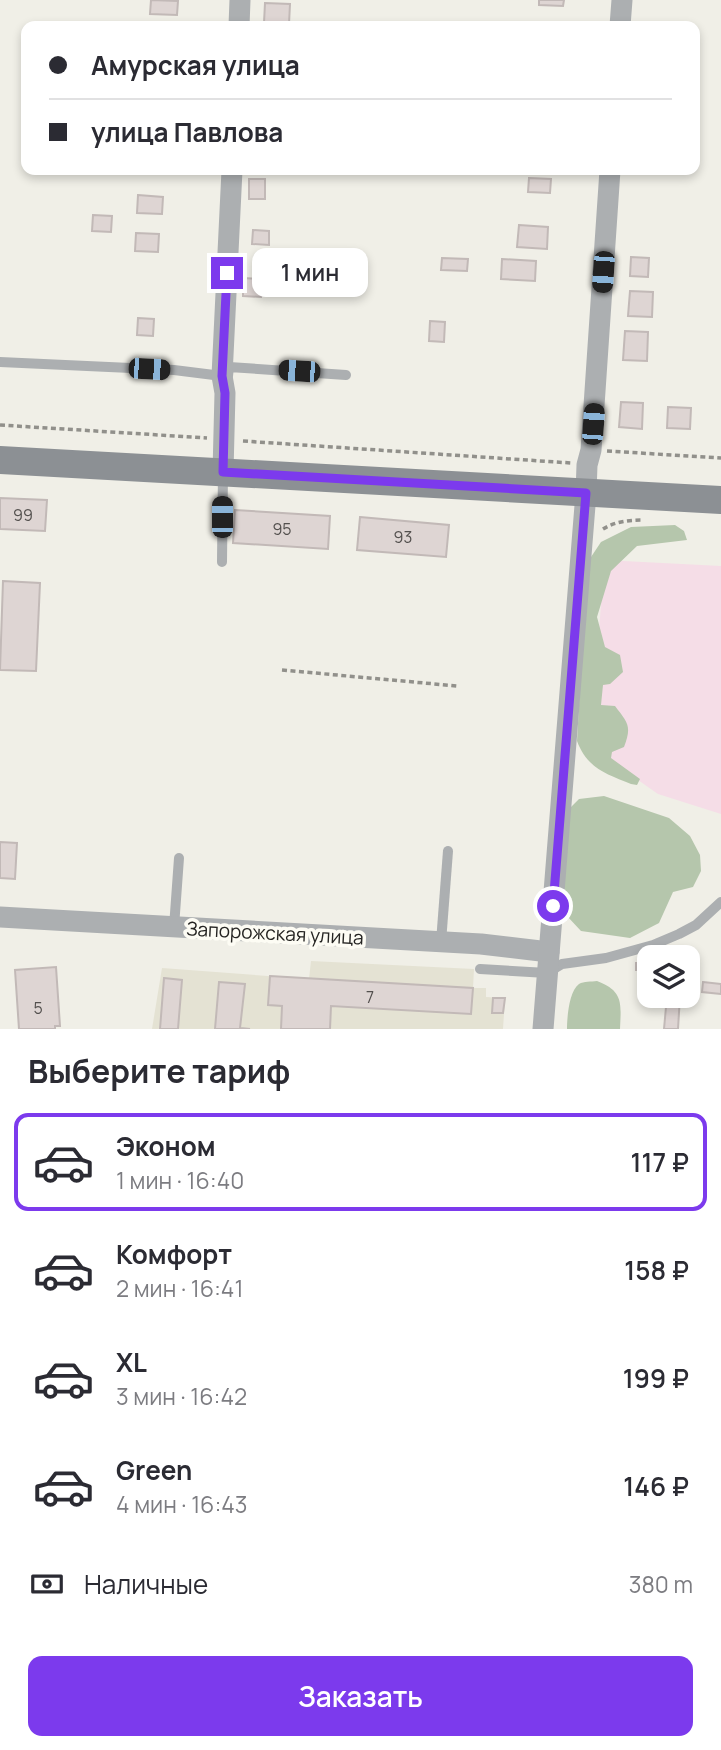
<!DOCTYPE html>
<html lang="ru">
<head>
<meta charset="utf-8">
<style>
  body { margin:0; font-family:Manrope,sans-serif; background:#f7f7f7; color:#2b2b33; height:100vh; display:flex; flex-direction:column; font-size:26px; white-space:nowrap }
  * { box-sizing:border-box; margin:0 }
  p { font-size:23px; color:#7c7c81 }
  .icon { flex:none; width:38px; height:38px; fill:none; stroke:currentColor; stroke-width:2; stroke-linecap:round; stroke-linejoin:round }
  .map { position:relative; height:1029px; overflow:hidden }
  .sheet { display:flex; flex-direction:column; background:#fff; flex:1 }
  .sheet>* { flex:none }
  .top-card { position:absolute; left:21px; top:21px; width:679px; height:154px; border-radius:14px; box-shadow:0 4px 10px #0003; display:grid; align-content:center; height:154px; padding:0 28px; background:#fff }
  .buttons { position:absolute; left:637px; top:945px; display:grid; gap:14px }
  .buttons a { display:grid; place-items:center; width:63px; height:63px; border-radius:14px; background:#fff; box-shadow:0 4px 10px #0003; font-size:35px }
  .end { position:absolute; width:32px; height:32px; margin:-16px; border:9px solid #7c3aed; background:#fff; box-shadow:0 0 0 4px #fff }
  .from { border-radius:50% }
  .bubble { position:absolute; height:49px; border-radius:14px; background:#fff; box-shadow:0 4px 10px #0003; font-size:23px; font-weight:600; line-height:49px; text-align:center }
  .car { position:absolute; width:21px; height:42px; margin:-21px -10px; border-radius:9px; box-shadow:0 0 5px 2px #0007; background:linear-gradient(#222 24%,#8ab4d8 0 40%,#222 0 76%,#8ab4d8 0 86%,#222 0) }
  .top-card b { display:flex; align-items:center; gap:24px; height:66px; font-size:26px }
  .top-card b+b { border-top:2px solid #e1e1e2 }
  .top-card i { width:18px; height:18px; background:#2b2b33 }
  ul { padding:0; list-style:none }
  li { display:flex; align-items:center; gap:21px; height:98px; margin:0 14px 10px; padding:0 14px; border:4px solid transparent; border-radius:14px }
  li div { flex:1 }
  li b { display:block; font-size:26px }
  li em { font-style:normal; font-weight:600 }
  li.selected { border-color:#7c3aed }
  li>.icon { width:63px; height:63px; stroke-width:1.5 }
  h2 { padding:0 28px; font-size:32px; line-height:84px }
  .pay { display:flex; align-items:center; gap:18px; height:77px; padding:0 28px; font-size:26px }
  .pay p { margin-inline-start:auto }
  .button { display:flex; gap:14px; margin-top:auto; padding:14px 28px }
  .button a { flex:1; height:80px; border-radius:14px; background:#7c3aed; color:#fff; font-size:28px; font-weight:600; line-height:80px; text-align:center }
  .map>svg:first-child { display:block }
</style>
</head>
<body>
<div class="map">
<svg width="721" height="1029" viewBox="0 0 721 1029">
  <rect width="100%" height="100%" fill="#f0efe7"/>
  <polygon fill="#f5dde7" points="604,560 721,566 721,814 658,794 591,747"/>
  <polygon fill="#e4e2d3" points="311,961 474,969 473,988 486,988 486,997 505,998 503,1029 240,1029 240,1020 239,1029 152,1029 162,968 309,979"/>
  <g fill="#b5c6ac">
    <path d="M675,525L684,531L687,540L637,546L611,571L597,617L605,647L620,655L623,672L610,684L603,685L601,705L615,706C628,723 632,726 624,747L612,752L611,758L640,779L637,785L631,784C606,774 587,768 577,741L587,563L601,542L631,527Z"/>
    <polygon points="604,796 669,818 690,836 700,855 701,871 693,887 673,892 659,923 630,938 581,931 567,916 561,903 567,811 579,799"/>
    <path d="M597,981C624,991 621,1004 620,1029H567C567,1018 569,991 579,984C584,981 591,982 597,981Z"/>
  </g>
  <g fill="#ded5d3" stroke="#c2b9b7" stroke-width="2">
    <polygon points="151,0 178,1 177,15 150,14"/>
    <polygon points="539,0 564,0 563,6 539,5"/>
    <polygon points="265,3 290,4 289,24 264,23"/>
    <polygon points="529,178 551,179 550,193 528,192"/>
    <rect x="249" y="179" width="16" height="20"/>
    <polygon points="138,195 163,197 162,214 137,213"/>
    <polygon points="93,215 112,216 111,232 92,231"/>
    <polygon points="519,225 548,227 547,249 517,247"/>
    <polygon points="253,230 269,231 269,245 252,244"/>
    <polygon points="136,233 159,234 158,252 135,251"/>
    <polygon points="631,257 649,258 648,277 630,276"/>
    <polygon points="442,258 468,259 467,271 441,270"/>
    <polygon points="502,259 536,261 535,281 501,279"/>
    <polygon points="243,278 262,279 261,297 243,296"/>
    <polygon points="630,291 653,292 652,317 628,316"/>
    <polygon points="138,318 154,319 153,336 137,335"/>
    <polygon points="430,321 445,322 444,342 429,341"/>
    <polygon points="625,331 648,332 647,361 623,360"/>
    <polygon points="621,402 643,403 642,429 619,427"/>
    <polygon points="668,407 691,408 690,429 667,428"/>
    <polygon points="0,498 47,500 45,531 0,529"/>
    <polygon points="235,510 330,516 328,549 233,543"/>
    <polygon points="360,517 449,525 446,557 357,550"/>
    <polygon points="3,581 40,583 36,671 0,670"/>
    <polygon points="0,842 17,843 15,879 0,878"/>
    <rect x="636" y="963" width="8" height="7"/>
    <polygon points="56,967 60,1026 55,1026 55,1029 19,1029 15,970"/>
    <polygon points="270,976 473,988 471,1014 331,1006 330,1029 281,1029 282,1006 268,1005"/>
    <polygon points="164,978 182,980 178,1029 160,1029"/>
    <polygon points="219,982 245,984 240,1028 250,1029 215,1029"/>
    <polygon points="703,982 721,984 721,994 702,992"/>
    <polygon points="667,996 680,996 678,1029 664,1029"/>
    <polygon points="493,998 505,998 503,1013 492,1013"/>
  </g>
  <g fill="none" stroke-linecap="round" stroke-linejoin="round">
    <g stroke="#91908b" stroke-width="3.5" stroke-dasharray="5 3.5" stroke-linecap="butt">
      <polyline points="0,425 207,438"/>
      <polyline points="243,441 571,463"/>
      <polyline points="607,451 721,458"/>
      <path d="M603,529C614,522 628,520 642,520"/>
      <polyline points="282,670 457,686"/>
    </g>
    <g stroke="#acafb1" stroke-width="10">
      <polyline points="0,362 174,370 222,376"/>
      <polyline points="228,376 229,367 346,375"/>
      <polyline points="222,562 223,472"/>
      <polyline points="174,927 179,858"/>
      <polyline points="441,942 448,851"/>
      <polyline points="480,969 547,973 562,964 606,958 653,945 679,934 696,925 721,902"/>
    </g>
    <g stroke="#acafb1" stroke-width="21">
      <polyline points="239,26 240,0"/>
      <polyline points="620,26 622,0"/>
      <polyline points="223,472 225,393 222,376 232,170"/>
      <polyline points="0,917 481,944 549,952"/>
      <polyline points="543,1029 586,493 587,465 591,450 610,170"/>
    </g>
    <polyline stroke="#8c9094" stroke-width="28" points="0,460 721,500"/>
  </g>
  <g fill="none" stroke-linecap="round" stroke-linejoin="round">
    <polyline stroke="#7c3aed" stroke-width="9" points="227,273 222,376 225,393 223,472 586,493 553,906"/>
  </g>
  <g text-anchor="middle" stroke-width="7" stroke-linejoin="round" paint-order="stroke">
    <g font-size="16" fill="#53504e">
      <text x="23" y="521">99</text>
      <text x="282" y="535">95</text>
      <text x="403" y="543">93</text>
      <text x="370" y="1003">7</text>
      <text x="38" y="1014">5</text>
    </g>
    <g font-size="19" fill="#252422" stroke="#fdfcf4">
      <text transform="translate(275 933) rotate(3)" y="7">Запорожская улица</text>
    </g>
  </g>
</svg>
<div class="buttons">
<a><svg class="icon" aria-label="layers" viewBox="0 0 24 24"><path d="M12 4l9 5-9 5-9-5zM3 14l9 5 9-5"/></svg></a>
</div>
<i class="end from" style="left:553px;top:906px"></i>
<i class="end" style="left:227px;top:273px"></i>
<div class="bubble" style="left:252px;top:248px;width:116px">1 мин</div>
<i class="car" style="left:603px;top:272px;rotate:184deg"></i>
<i class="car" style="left:149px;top:369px;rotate:93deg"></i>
<i class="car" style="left:299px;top:371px;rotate:274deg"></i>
<i class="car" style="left:593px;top:424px;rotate:4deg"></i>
<i class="car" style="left:222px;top:517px;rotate:0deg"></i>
<div class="top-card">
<b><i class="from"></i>Амурская улица</b>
<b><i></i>улица Павлова</b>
</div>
</div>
<section class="sheet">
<h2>Выберите тариф</h2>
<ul>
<li class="selected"><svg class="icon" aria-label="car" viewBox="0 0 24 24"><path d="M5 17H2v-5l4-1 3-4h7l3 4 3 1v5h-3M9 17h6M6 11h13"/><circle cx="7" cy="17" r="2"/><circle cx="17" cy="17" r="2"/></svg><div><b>Эконом</b><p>1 мин · 16:40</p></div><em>117 ₽</em></li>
<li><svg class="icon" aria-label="car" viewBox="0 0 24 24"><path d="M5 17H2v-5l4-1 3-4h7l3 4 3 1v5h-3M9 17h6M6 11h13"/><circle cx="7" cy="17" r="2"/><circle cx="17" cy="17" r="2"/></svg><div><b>Комфорт</b><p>2 мин · 16:41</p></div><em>158 ₽</em></li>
<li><svg class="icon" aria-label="car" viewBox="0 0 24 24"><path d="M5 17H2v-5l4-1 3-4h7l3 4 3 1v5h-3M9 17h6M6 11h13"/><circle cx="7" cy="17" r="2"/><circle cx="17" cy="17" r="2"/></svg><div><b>XL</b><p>3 мин · 16:42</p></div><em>199 ₽</em></li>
<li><svg class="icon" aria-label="car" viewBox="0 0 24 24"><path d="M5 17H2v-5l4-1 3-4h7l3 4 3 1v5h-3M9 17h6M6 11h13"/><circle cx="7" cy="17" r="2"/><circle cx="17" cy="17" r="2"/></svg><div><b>Green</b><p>4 мин · 16:43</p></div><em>146 ₽</em></li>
</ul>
<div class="pay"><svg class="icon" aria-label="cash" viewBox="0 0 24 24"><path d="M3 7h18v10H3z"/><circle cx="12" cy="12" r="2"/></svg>Наличные<p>380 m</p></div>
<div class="button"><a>Заказать</a></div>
</section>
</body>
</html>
